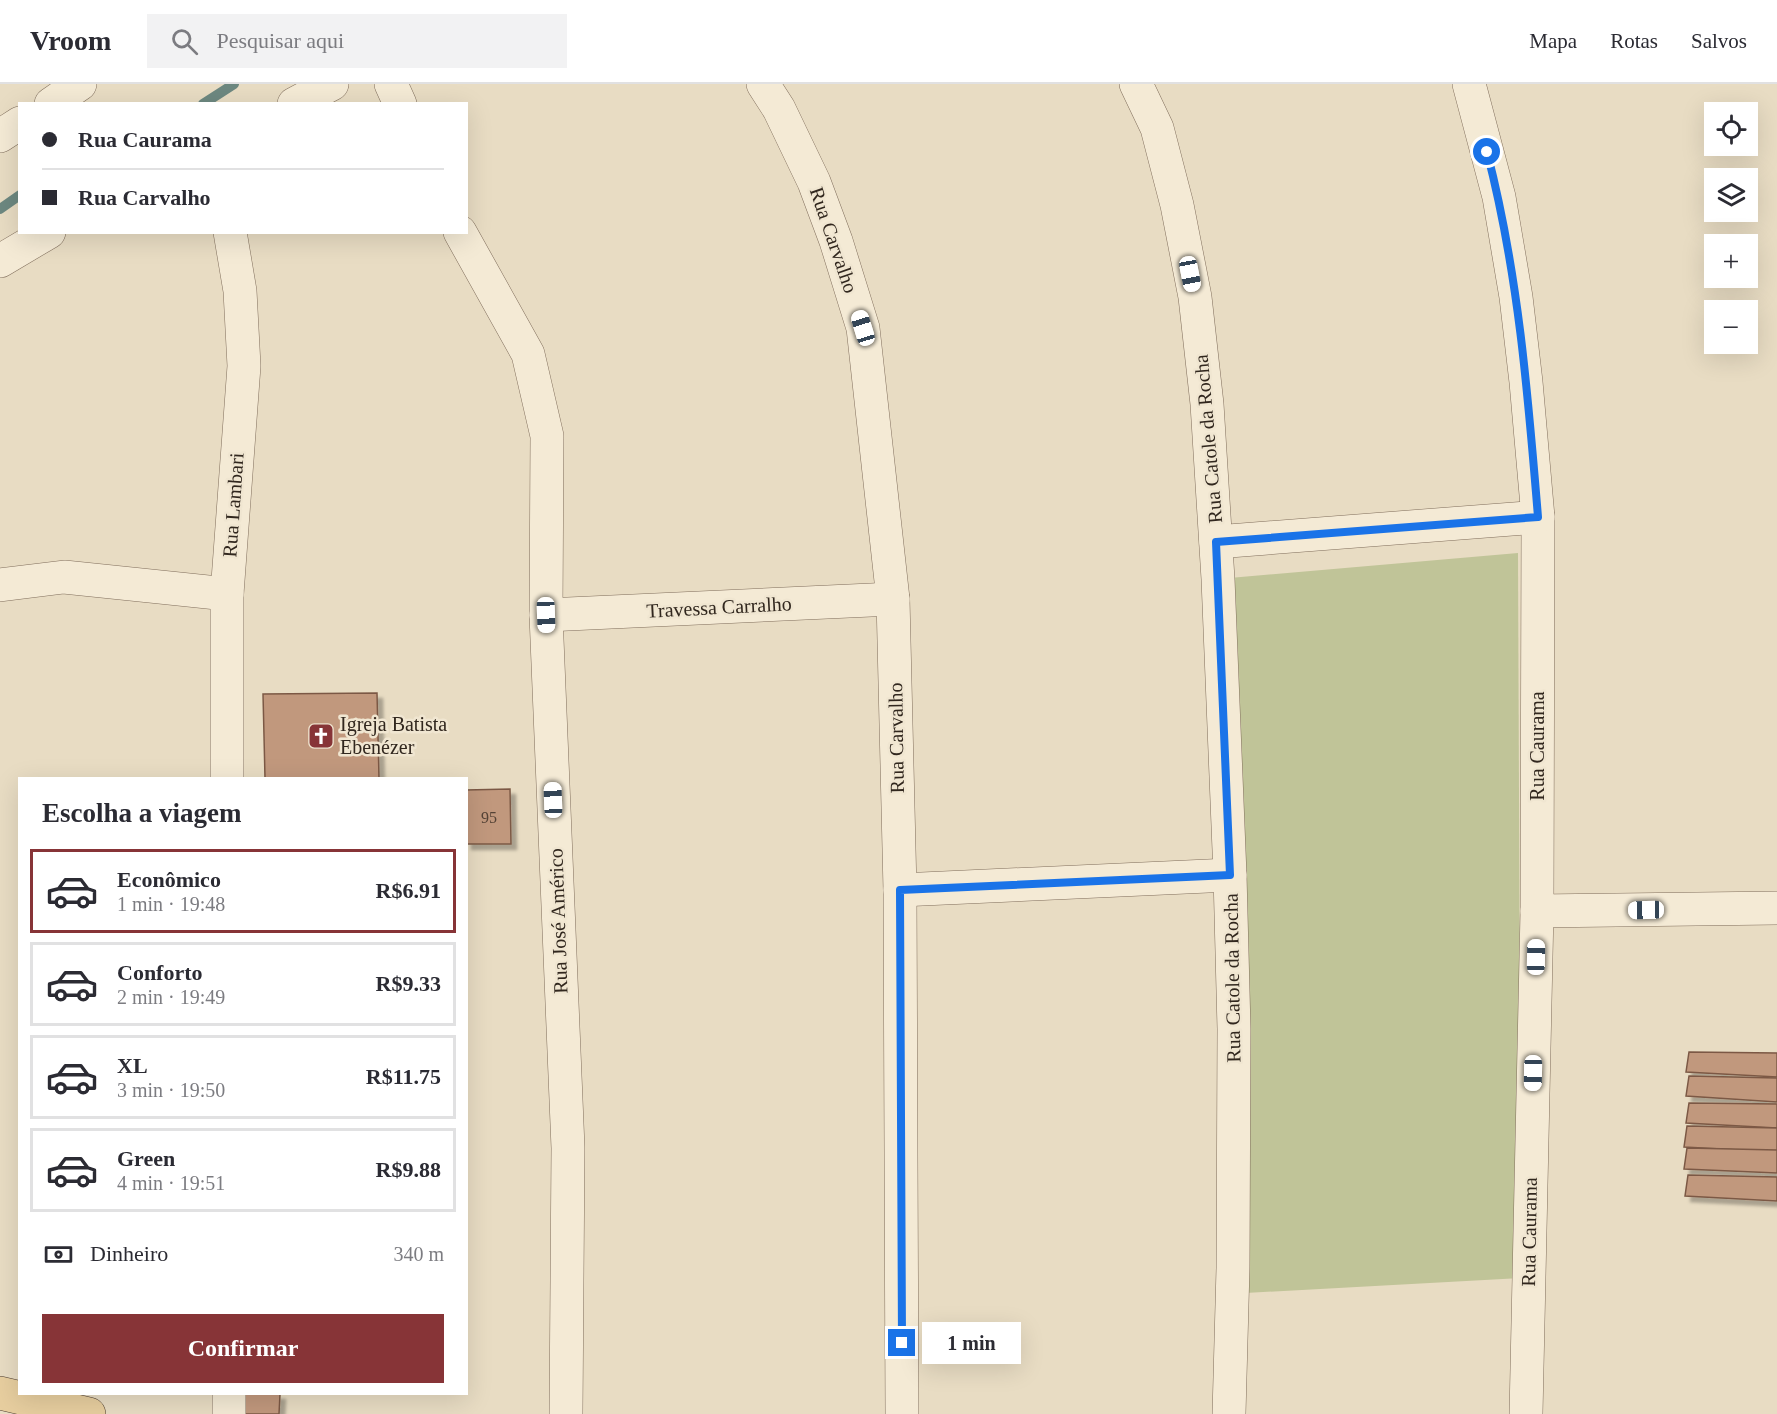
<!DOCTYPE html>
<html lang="pt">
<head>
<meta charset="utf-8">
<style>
  body { margin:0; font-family:"Times New Roman",serif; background:#f2f2f3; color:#2b2b33; height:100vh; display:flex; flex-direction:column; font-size:22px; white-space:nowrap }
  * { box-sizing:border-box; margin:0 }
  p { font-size:20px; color:#7c7c81 }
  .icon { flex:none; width:33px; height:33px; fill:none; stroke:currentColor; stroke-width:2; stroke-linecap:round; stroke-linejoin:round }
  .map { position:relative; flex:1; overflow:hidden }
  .sheet { position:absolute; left:18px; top:693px; width:450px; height:618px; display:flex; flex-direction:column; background:#fff; border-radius:0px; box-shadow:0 6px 24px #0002 }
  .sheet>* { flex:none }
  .hud { position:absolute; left:18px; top:18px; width:450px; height:132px; border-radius:0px; box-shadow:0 6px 24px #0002; display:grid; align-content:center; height:132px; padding:0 24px; background:#fff }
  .buttons { position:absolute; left:1704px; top:18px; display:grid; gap:12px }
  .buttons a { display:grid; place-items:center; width:54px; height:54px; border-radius:0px; background:#fff; box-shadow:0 6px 24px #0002; font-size:30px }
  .end { position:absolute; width:27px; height:27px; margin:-14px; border:8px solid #1a73e8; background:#fff; box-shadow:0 0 0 3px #fff }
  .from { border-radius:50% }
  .bubble { position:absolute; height:42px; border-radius:0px; background:#fff; box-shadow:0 6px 24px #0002; font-size:20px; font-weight:800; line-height:42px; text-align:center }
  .car { position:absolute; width:18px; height:36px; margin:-18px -9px; border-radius:8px; box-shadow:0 0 4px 2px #0007; background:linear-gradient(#fff 24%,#345 0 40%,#fff 0 76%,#345 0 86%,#fff 0) }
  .hud b { display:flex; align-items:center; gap:21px; height:57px; font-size:22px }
  .hud b+b { border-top:2px solid #e1e1e2 }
  .hud i { width:15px; height:15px; background:#2b2b33 }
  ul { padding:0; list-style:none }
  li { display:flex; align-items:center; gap:18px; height:84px; margin:0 12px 9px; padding:0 12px; border:3px solid #e1e1e2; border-radius:0px }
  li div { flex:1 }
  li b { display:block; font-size:22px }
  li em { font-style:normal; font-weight:800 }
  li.active { border-color:#873437 }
  li>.icon { width:54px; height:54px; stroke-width:1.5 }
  h2 { padding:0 24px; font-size:27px; line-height:72px }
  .pay { display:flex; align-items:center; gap:15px; height:66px; padding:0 24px; font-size:22px }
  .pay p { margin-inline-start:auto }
  .button { display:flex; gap:12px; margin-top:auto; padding:12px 24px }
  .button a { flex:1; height:69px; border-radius:0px; background:#873437; color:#fff; font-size:24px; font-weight:800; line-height:69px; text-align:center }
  header { display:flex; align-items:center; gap:36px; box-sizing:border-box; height:84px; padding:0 30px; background:#fff; border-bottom:2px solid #e1e1e2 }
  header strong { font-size:28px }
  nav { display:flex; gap:33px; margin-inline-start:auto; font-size:21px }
  .search { width:420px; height:54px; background:#f2f2f3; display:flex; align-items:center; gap:15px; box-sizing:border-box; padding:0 21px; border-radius:0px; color:#7c7c81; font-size:22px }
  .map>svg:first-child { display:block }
</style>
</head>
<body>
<header>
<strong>Vroom</strong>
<div class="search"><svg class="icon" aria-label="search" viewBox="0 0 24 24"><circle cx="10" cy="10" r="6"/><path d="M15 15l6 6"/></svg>Pesquisar aqui</div>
<nav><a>Mapa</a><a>Rotas</a><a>Salvos</a></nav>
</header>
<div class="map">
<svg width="1777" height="1330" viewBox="0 0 1777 1330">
  <defs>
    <filter id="shadow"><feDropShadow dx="5.5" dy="5.5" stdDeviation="1.5" flood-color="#0004"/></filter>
  </defs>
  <rect width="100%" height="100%" fill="#e8dcc3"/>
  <polygon fill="#c0c498" points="1518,469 1521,1194 1245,1209 1218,495"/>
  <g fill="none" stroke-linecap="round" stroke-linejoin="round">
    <g stroke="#6d8880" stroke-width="10">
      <polyline points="203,20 234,0"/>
      <polyline points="0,125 20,111"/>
    </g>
  </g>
  <g fill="#c1987d" stroke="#7c5945" stroke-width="1.5" filter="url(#shadow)">
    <polygon points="377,609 379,694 265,694 263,610"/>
    <polygon points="510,705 511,760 466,760 466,706"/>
    <polygon points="1689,968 1777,969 1777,993 1686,988"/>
    <polygon points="1689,992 1777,994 1777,1018 1686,1012"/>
    <polygon points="1689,1019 1777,1020 1777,1044 1686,1039"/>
    <polygon points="1687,1042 1777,1044 1777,1068 1684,1063"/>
    <polygon points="1687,1064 1777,1066 1777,1089 1684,1085"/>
    <polygon points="1688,1091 1777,1093 1777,1117 1685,1112"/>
    <polygon points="245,1310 280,1310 279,1330 244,1330"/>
  </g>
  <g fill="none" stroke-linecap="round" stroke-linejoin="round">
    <g stroke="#806e5c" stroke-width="34">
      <g id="minor">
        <polyline points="391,0 400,20"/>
        <polyline points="763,0 779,25 814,98 836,157 863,244 893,515 900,806 902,1330"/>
        <polyline points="1136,0 1157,44 1177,121 1195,213 1207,320 1218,495 1230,791 1234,945 1233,1184 1229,1330"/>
        <polyline points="1469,0 1499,113 1516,213 1526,298 1538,433 1537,827 1526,1330"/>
        <polyline points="51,20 80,0"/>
        <polyline points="294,20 332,0"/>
        <polyline points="0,52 20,39"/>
        <polyline points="460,148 528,270 547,352 546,531 568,1064 566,1330"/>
        <polyline points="0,177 49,148"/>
        <polyline points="1216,458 1538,433"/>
        <polyline points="0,501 64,493 227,510"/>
        <polyline points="546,531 893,515"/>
        <polyline points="227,694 227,510 244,282 240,207 230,148"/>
        <polyline points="900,806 1230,791"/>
        <polyline points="1537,827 1777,824"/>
        <polyline points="229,1310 229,1330"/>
      </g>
    </g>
    <g stroke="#4e3d30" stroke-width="34">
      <polyline id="major" points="0,1309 89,1330"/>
    </g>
    <use href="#minor" stroke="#f4ead5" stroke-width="33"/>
    <use href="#major" stroke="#e7ce9f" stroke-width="33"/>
  </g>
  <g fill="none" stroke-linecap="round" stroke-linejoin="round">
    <path stroke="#1a73e8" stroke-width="8" d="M902,1259L900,806L1230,791L1216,458L1538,433C1528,310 1518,187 1487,68"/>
  </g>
  <defs>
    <g id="church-square" transform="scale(1.35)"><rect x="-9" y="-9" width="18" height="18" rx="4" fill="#873437" stroke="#f0e6d1"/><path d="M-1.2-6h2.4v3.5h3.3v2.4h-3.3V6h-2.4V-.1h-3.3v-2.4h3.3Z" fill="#fff"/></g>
  </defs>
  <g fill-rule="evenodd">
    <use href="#church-square" x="321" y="652"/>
  </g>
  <g text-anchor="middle" stroke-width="5" stroke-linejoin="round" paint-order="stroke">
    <g font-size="16" fill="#554336">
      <text x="489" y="739">95</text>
    </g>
    <g font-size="20" fill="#31271e" stroke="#f0e6d1">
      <text transform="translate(834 156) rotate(71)" y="7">Rua Carvalho</text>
      <text transform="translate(1208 355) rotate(-95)" y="7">Rua Catole da Rocha</text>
      <text transform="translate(233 421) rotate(-86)" y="7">Rua Lambari</text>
      <text transform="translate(719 523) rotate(-3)" y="7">Travessa Carralho</text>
      <text transform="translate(896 654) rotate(-91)" y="7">Rua Carvalho</text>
      <text transform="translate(1537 662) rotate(-90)" y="7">Rua Caurama</text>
      <text transform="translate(558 837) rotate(-92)" y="7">Rua José Américo</text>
      <text transform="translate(1232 894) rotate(-91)" y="7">Rua Catole da Rocha</text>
      <text transform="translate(1529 1148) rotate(-89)" y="7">Rua Caurama</text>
    </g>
    <g font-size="20" fill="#31271e" stroke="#f0e6d1" text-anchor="start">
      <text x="340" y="647">Igreja Batista<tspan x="340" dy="23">Ebenézer</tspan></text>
    </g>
  </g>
</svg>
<div class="buttons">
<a><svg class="icon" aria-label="locate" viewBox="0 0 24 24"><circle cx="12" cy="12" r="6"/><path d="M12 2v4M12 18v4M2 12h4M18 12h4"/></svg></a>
<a><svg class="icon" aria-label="layers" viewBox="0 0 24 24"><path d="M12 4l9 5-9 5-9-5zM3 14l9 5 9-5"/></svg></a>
<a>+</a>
<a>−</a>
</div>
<i class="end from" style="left:1487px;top:68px"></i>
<i class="end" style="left:902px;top:1259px"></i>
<div class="bubble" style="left:922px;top:1238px;width:99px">1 min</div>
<i class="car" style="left:1190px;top:190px;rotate:169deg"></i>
<i class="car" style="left:863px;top:244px;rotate:343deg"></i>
<i class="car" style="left:546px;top:531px;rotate:178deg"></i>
<i class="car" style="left:553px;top:716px;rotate:358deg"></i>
<i class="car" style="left:1646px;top:826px;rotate:269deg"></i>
<i class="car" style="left:1536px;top:873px;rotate:1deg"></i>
<i class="car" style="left:1533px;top:989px;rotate:181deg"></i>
<div class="hud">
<b><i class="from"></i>Rua Caurama</b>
<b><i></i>Rua Carvalho</b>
</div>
<section class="sheet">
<h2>Escolha a viagem</h2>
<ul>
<li class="active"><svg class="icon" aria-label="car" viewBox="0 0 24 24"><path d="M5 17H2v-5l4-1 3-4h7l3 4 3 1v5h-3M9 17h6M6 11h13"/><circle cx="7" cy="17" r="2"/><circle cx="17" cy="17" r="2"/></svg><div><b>Econômico</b><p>1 min · 19:48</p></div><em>R$6.91</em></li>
<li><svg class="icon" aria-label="car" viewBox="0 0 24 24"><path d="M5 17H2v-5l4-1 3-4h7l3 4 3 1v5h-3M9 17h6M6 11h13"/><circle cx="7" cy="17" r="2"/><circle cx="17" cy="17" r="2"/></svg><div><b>Conforto</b><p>2 min · 19:49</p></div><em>R$9.33</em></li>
<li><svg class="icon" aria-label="car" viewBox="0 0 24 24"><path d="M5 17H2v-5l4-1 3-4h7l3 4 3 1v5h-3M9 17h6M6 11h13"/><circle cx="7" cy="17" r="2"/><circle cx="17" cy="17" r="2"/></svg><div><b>XL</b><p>3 min · 19:50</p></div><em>R$11.75</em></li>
<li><svg class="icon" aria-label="car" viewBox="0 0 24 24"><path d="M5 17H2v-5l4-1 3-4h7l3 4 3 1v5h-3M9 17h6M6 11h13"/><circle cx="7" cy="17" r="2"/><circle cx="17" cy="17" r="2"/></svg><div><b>Green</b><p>4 min · 19:51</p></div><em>R$9.88</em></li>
</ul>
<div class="pay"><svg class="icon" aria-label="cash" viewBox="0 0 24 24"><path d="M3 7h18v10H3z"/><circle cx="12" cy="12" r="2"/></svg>Dinheiro<p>340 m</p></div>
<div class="button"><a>Confirmar</a></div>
</section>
</div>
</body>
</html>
